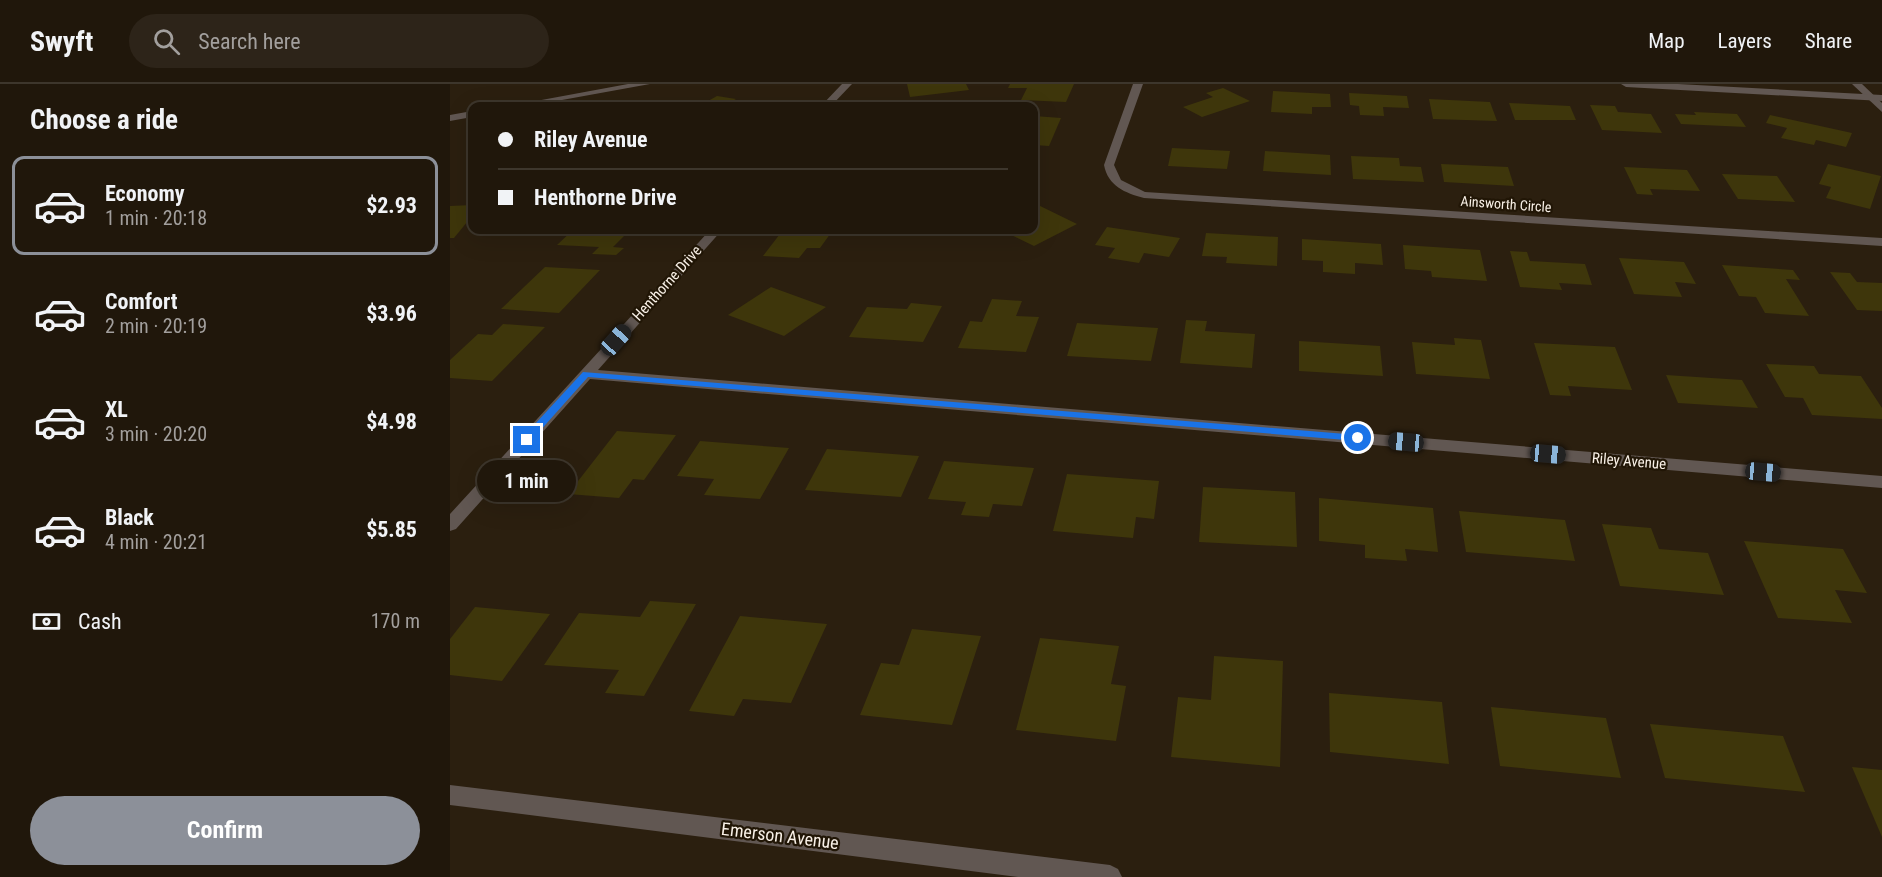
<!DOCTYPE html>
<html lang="en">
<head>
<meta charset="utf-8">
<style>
  body { margin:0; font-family:"Roboto Condensed",sans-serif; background:#2d2419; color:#f1f3f6; height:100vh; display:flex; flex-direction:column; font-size:22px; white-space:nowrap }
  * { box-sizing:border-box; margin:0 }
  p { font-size:20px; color:#a29f9d }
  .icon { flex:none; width:33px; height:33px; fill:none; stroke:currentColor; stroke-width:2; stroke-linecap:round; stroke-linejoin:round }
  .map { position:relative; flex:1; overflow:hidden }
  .details { display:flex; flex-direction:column; background:#20170b; width:450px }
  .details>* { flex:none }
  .banner { position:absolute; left:18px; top:18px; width:570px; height:132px; border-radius:12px; box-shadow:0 6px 24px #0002,0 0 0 2px #3d362c; display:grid; align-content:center; height:132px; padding:0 30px; background:#20170b }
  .end { position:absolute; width:27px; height:27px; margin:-14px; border:8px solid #1a73e8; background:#fff; box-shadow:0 0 0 3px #fff }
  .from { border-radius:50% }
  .bubble { position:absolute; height:42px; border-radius:21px; background:#20170b; box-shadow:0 6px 24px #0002,0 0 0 2px #3d362c; font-size:20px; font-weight:700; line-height:42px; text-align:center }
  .car { position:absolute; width:18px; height:36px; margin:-18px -9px; border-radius:8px; box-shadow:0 0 4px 2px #0007; background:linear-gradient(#222 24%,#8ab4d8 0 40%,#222 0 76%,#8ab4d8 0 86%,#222 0) }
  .banner b { display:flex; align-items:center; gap:21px; height:57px; font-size:22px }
  .banner b+b { border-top:2px solid #3d362c }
  .banner i { width:15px; height:15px; background:#f1f3f6 }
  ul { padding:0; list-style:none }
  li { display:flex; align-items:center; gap:18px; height:99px; margin:0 12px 9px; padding:0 18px; border:3px solid transparent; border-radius:12px }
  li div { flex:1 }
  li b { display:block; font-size:22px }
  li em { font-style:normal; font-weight:700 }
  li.selected { border-color:#8c9099 }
  li>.icon { width:54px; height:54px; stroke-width:1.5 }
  h2 { padding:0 30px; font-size:27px; line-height:72px }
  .pay { display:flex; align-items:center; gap:15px; height:66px; padding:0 30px; font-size:22px }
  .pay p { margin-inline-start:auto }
  .button { display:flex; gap:12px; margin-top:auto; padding:12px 30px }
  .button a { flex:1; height:69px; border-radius:36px; background:#8c9099; color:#fff; font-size:24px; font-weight:700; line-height:69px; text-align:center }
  header { display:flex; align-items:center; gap:36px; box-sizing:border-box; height:84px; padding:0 30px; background:#20170b; border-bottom:2px solid #3d362c }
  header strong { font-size:28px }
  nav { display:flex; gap:33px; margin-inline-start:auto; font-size:21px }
  .search { width:420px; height:54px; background:#2d2419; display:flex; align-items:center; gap:15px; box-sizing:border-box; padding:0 21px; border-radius:33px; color:#a29f9d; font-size:22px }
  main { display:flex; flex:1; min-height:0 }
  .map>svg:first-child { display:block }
</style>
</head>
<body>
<header>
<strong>Swyft</strong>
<div class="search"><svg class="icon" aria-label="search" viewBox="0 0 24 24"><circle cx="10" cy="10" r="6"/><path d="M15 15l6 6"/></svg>Search here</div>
<nav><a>Map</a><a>Layers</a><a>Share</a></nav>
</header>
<main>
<section class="details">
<h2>Choose a ride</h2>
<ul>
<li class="selected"><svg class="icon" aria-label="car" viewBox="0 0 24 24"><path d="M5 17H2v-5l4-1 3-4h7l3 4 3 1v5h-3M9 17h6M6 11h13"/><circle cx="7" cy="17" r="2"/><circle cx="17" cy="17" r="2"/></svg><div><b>Economy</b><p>1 min · 20:18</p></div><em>$2.93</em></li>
<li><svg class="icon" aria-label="car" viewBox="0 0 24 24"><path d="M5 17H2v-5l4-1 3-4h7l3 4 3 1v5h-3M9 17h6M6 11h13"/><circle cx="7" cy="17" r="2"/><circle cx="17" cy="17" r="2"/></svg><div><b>Comfort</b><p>2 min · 20:19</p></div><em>$3.96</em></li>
<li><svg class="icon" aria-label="car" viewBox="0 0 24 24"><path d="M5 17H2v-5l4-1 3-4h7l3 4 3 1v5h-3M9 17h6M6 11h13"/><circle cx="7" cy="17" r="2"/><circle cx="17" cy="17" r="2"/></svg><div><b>XL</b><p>3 min · 20:20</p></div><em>$4.98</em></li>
<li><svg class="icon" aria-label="car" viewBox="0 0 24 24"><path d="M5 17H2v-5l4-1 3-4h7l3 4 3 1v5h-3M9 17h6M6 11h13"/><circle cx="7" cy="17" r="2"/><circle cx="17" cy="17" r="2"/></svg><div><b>Black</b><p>4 min · 20:21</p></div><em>$5.85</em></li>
</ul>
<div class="pay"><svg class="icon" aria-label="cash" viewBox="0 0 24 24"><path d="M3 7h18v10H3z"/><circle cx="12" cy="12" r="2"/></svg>Cash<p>170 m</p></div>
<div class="button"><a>Confirm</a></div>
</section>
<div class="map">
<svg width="1432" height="793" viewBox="0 0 1432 793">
  <rect width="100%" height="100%" fill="#2b1f0f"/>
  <g fill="#3e360b">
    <polygon points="457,0 516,0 519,6 460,13"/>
    <polygon points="560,0 624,0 616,18 571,16 577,4 558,4"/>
    <polygon points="773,4 800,17 752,33 733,23 763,13 756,9"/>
    <polygon points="823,7 880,10 881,23 862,23 862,30 821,28"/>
    <polygon points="899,9 957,12 959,24 933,23 934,32 910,31 909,22 900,21"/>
    <polygon points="267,12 286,15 273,22 249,22"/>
    <polygon points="979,15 1040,18 1047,37 983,35"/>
    <polygon points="1059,19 1120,22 1126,36 1065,36"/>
    <polygon points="1140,21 1165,22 1168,28 1201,30 1212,49 1152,46"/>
    <polygon points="1244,28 1287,30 1296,43 1231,40 1225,30 1246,31"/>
    <polygon points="1320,31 1402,49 1396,63 1366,56 1364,61 1331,54 1337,44 1316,39"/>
    <polygon points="584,32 611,34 599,62 584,61"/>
    <polygon points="722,64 780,67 777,85 718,82"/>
    <polygon points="815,67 880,71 881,91 813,87"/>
    <polygon points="901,72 949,74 950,82 971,83 974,98 903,95"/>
    <polygon points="991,80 1058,83 1064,102 994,98"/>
    <polygon points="1378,80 1431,92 1420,125 1376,114 1381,103 1369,100"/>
    <polygon points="1174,83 1237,86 1250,107 1200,105 1203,111 1187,110"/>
    <polygon points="1272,90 1327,92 1345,118 1288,115"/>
    <polygon points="584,119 627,140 584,162 551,146 584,146"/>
    <polygon points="22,121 22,132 4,154 0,154 0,122"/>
    <polygon points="657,143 730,154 719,173 694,169 689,179 658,174 665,164 645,161"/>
    <polygon points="123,146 180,146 163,163 174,164 166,171 142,170 149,163 107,161"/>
    <polygon points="333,146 383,146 370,164 357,164 349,174 313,172"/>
    <polygon points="756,149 828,153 827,182 776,179 777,173 752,172"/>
    <polygon points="852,155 931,160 933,181 905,179 905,190 873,188 873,177 852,176"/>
    <polygon points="953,161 1030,166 1037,197 982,193 981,187 955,185"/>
    <polygon points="1060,167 1077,168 1080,177 1135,180 1142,201 1109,199 1112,206 1070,203"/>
    <polygon points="1169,174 1234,178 1246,200 1225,198 1232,213 1184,210"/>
    <polygon points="1272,181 1343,186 1350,196 1336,195 1359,232 1315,229 1306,213 1289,212"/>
    <polygon points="95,183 150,186 109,229 51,225"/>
    <polygon points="1380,188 1400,189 1407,198 1432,199 1432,227 1407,226"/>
    <polygon points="321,203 376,223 334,252 278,231"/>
    <polygon points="542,215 572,217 566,232 589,233 576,268 508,264 520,237 532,238"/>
    <polygon points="461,219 492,222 473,258 399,253 417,223 457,225"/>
    <polygon points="736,236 757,237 755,247 805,250 802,284 730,279"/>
    <polygon points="627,239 708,244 701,277 617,272"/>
    <polygon points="53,240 95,243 42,297 0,294 0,276 28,250 42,251"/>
    <polygon points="1004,254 1031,256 1040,295 966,290 962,258 1005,261"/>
    <polygon points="849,257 930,262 933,292 849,287"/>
    <polygon points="1084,259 1165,263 1182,306 1118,302 1121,312 1100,311"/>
    <polygon points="1316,280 1364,282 1369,290 1411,292 1432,324 1432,335 1362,331 1353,314 1335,313"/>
    <polygon points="1216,291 1292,296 1308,324 1228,319"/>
    <polygon points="167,347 226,351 194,396 183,395 169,414 118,410"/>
    <polygon points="250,357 339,364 310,415 254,411 264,395 227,392"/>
    <polygon points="377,365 469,372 451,413 355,406"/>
    <polygon points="494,377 584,384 572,422 543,420 539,433 511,431 516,418 478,415"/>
    <polygon points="617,390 709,397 704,435 686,433 683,454 603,447"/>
    <polygon points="753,403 845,408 847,463 749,458"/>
    <polygon points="869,414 983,424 988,468 955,465 957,477 915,474 915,461 869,457"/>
    <polygon points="1009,427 1115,436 1125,477 1016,468"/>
    <polygon points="1152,440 1201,444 1209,465 1258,469 1274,511 1170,502"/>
    <polygon points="1294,457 1393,465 1417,509 1385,506 1402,539 1328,534"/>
    <polygon points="200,517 246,520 194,612 155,609 169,586 94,581 129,529 190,533"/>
    <polygon points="25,523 100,530 52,597 0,591 0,555"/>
    <polygon points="290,532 377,540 341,619 293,615 284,632 239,627"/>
    <polygon points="462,545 531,552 502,641 410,631 431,579 449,581"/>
    <polygon points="590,554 669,562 661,600 676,602 666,657 566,646"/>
    <polygon points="764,572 833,577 830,683 721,673 728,613 761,616"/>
    <polygon points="879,609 992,618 999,680 880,668"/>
    <polygon points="1041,623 1156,634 1171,694 1050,682"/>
    <polygon points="1200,640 1333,652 1355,708 1215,694"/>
    <polygon points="1402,683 1432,686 1432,753"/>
  </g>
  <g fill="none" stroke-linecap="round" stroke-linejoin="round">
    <g fill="#615752" fill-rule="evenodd">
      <polygon points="392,0 402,0 381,22 371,22"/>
      <path d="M683,0H693L664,81L671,96L695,108L1432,154V162L694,114C675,109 658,102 654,81Z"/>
      <polygon points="1402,0 1412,0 1432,19 1432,28"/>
      <polygon points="260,146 272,146 148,286 1432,392 1432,404 140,295 6,445 0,447 0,430"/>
      <polygon points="0,701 660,781 668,785 672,793 568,793 0,721"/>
    </g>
    <g fill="#615752" fill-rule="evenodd">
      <polygon points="178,0 200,0 79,22 59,22"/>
      <polygon points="1171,0 1228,0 1432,11 1432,17 1176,3"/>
      <polygon points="22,27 22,33 0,37 0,31"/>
    </g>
  </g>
  <polygon fill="#1a73e8" points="133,288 908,351 913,354 908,357 138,293 80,358 73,358 73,353"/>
  <g text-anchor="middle" stroke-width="4.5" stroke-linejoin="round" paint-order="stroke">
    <g font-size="14" fill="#f9f1e7" stroke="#211606">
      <text transform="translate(1056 120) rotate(4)" y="5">Ainsworth Circle</text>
    </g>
    <g font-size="15" fill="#f9f1e7" stroke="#211606">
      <text transform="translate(217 199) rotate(-48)" y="5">Henthorne Drive</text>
      <text transform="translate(1179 377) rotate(5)" y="5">Riley Avenue</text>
    </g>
    <g font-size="18" fill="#f9f1e7" stroke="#211606">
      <text transform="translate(330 752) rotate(7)" y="6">Emerson Avenue</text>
    </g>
  </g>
</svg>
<i class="end from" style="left:908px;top:354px"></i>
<i class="end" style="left:77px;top:356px"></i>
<div class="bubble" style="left:27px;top:376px;width:99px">1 min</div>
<i class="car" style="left:166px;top:256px;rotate:42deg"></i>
<i class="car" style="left:956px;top:358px;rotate:275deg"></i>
<i class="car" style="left:1098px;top:370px;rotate:95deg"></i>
<i class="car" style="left:1313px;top:388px;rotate:95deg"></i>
<div class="banner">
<b><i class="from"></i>Riley Avenue</b>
<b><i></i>Henthorne Drive</b>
</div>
</div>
</main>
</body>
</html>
